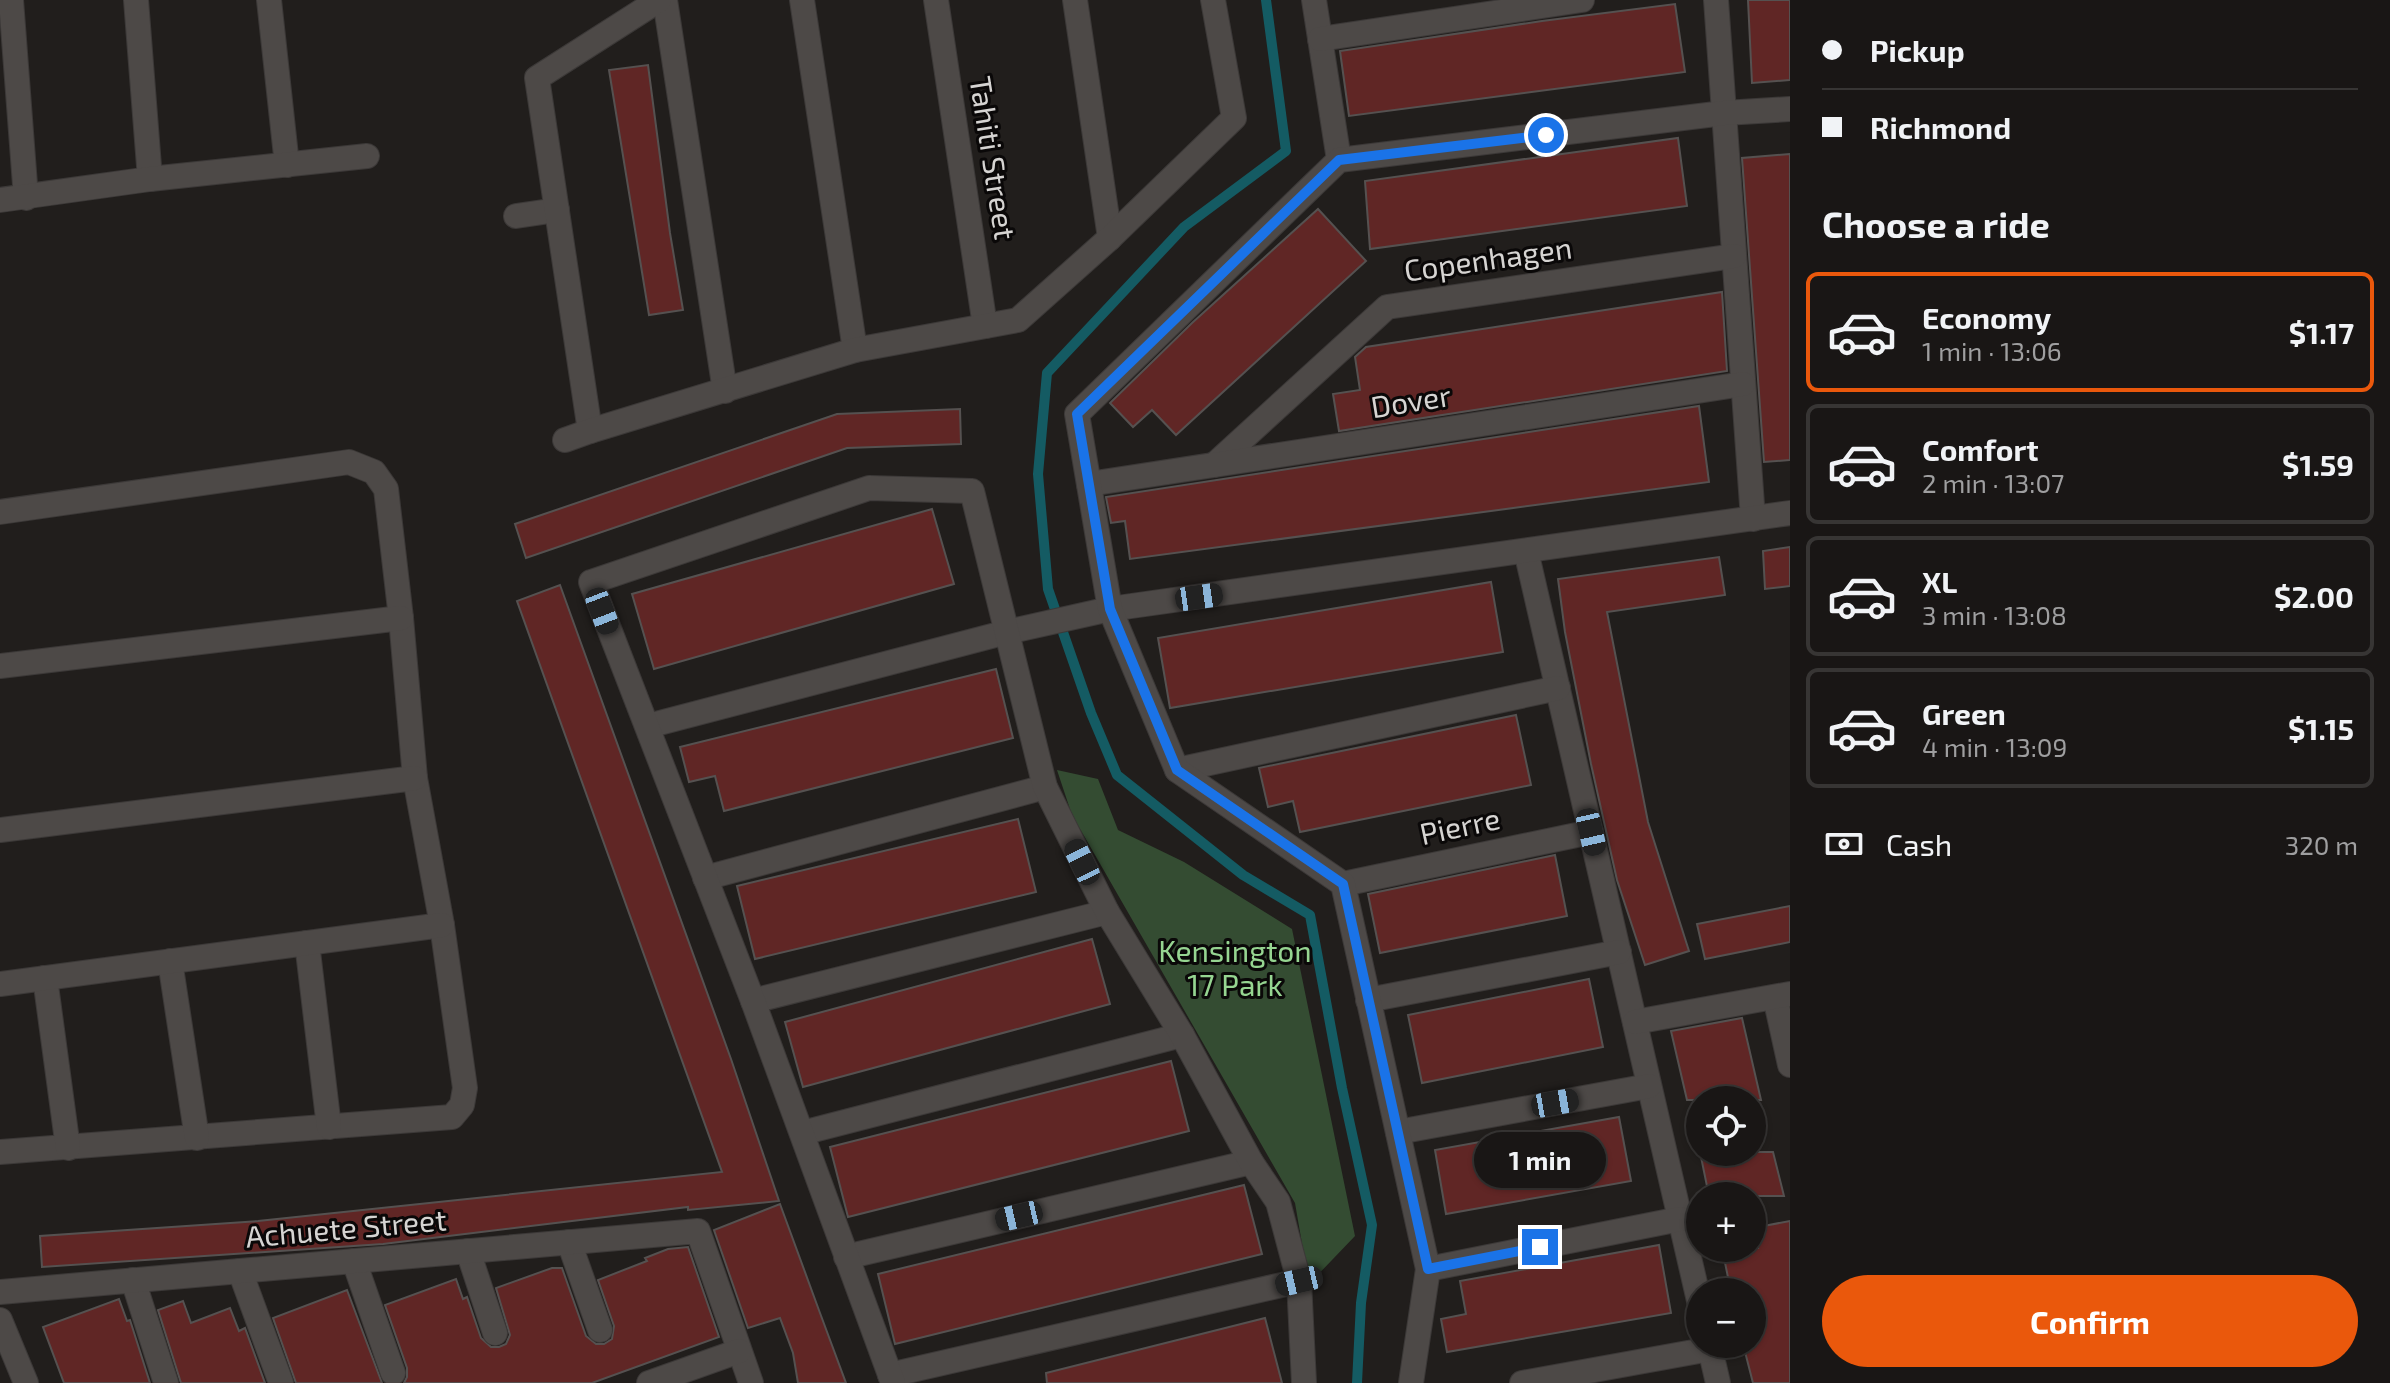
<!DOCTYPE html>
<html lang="en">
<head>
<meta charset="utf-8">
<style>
  body { margin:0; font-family:"Exo 2",sans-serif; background:#221f1e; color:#f1f3f6; height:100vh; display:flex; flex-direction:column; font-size:30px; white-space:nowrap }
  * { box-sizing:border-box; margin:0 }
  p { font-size:26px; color:#9f9fa0 }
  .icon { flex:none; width:44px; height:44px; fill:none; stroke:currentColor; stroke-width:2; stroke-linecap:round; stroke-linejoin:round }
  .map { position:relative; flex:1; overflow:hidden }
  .sheet { display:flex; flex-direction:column; background:#191615; width:600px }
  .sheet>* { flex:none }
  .top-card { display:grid; align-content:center; height:176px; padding:0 32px; background:#191615 }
  .controls { position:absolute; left:1686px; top:1086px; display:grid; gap:16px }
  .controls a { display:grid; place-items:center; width:80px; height:80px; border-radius:50%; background:#191615; box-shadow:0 2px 6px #0004,0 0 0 2px #373534; font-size:40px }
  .end { position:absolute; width:36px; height:36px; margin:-18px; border:10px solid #1a73e8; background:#fff; box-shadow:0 0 0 4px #fff }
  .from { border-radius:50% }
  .bubble { position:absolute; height:56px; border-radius:28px; background:#191615; box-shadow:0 2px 6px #0004,0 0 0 2px #373534; font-size:26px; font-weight:700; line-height:56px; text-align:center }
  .car { position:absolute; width:24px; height:48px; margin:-24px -12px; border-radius:10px; box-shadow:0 0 6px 2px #0007; background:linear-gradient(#222 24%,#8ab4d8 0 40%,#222 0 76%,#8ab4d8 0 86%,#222 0) }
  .top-card b { display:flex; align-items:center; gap:28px; height:76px; font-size:30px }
  .top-card b+b { border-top:2px solid #373534 }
  .top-card i { width:20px; height:20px; background:#f1f3f6 }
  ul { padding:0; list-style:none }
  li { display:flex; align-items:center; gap:24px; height:120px; margin:0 16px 12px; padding:0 16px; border:4px solid #373534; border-radius:12px }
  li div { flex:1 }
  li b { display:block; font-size:30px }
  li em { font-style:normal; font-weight:700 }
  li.active { border-color:#ea580c }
  li>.icon { width:72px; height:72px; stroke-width:1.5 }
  h2 { padding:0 32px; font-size:36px; line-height:96px }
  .pay { display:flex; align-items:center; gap:20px; height:88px; padding:0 32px; font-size:30px }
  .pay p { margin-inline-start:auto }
  .action { display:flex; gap:16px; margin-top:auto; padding:16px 32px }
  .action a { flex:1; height:92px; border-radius:48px; background:#ea580c; color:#fff; font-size:32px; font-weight:700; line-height:92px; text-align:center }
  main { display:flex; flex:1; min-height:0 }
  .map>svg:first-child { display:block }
</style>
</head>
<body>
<main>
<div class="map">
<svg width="1790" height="1383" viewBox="0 0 1790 1383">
  <rect width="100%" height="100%" fill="#211e1c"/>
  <polygon fill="#344c32" points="1057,770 1098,779 1118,830 1184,862 1292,929 1355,1236 1309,1284 1295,1203 1072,815"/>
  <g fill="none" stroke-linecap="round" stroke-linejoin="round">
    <polyline stroke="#145b63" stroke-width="10" points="1266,0 1286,151 1184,227 1047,373 1038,474 1048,589 1091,713 1117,775 1243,875 1310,915 1342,1088 1372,1225 1361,1303 1357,1383"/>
  </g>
  <g fill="#602625" stroke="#555150" stroke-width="2">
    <polygon points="1748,0 1790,0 1790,80 1752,83"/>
    <polygon points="1675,4 1685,72 1349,116 1340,51 1542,21"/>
    <polygon points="648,65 670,233 683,310 649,315 609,70"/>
    <polygon points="1678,138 1687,206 1370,249 1365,181"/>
    <polygon points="1790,154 1790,460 1764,462 1742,158"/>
    <polygon points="1318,209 1366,261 1176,435 1152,410 1133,427 1110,403 1192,323"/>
    <polygon points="1722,292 1727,371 1339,431 1333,394 1360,390 1355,357 1366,347"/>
    <polygon points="1699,406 1709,482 1130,559 1125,521 1111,523 1106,497"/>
    <polygon points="960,409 961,444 847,448 526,558 515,524 837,414"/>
    <polygon points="932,509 954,584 654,669 632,594"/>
    <polygon points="1790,547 1790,586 1765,589 1763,551"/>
    <polygon points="1719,557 1725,595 1607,612 1648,822 1689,951 1645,965 1617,880 1591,764 1565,632 1558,579"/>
    <polygon points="1491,582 1503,652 1170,708 1158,638"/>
    <polygon points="560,585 731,1059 779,1201 688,1210 688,1207 383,1244 42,1267 40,1236 258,1221 722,1172 517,601"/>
    <polygon points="996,669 1013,738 724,811 715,776 689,782 680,747"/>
    <polygon points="1516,715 1531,785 1300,832 1293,801 1268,807 1259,768"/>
    <polygon points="1018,819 1036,892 755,959 737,886"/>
    <polygon points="1555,855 1567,916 1380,953 1368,894"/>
    <polygon points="1790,906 1790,942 1705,959 1697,924"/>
    <polygon points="1092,939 1110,1004 803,1087 785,1022"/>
    <polygon points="1589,979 1603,1047 1422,1083 1408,1015"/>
    <polygon points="1742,1018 1761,1100 1687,1100 1671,1031"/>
    <polygon points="1171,1061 1189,1131 848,1217 830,1147"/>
    <polygon points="1619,1117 1631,1181 1446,1214 1435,1150"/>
    <polygon points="1700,1152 1773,1152 1784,1196 1709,1196"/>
    <polygon points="1244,1185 1262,1254 895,1344 878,1274"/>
    <polygon points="780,1204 820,1313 846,1383 798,1383 793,1353 780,1318 748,1328 714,1230"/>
    <polygon points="1790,1221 1790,1383 1753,1383 1743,1344 1752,1344 1752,1292 1731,1292 1722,1248 1758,1248 1753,1228"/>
    <polygon points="1659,1245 1671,1313 1447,1352 1441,1319 1466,1314 1460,1281"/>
    <polygon points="688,1247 719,1337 592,1383 404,1383 407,1377 407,1368 385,1305 456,1279 463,1299 467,1297 481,1338 491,1347 499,1347 506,1344 510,1335 496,1288 552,1268 562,1268 586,1336 596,1344 604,1344 612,1339 614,1326 598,1280 647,1261 645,1258 668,1249"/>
    <polygon points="347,1290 382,1383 296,1383 273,1318"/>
    <polygon points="119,1299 127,1321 130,1320 150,1383 64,1383 43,1327"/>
    <polygon points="183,1301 191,1323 230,1308 239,1331 245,1328 265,1383 181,1383 158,1310"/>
    <polygon points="1265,1318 1282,1383 1047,1383 1046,1373"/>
  </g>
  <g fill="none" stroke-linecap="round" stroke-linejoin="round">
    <g stroke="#3c3938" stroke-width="26">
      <g id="street">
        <polyline points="11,0 26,198"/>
        <polyline points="136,0 150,179"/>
        <polyline points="269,0 287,165"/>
        <polyline points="665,0 725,391"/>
        <polyline points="802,0 855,350"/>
        <polyline points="936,0 985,326"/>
        <polyline points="1075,0 1110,238"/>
        <polyline points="1314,0 1339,160"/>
        <polyline points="1716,0 1753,519"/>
        <polyline points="1320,39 1582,0"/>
        <polyline points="0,200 150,179 367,156"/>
        <polyline points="516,216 557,210"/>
        <polyline points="590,431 537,78 659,0"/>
        <polyline points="565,440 590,431 855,350 1018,320 1110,238 1234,118 1213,0"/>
        <polyline points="1214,465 1387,307 1734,256"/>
        <polyline points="1089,484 1743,384"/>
        <polyline points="0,512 349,462 374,472 386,489 401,618 415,778 442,925 465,1088 462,1105 452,1117 0,1152"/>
        <polyline points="1526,551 1700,1305"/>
        <polyline points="0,666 401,618"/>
        <polyline points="648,726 1007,632 1110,609 1790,513"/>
        <polyline points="1177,770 1558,688"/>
        <polyline points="0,830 415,778"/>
        <polyline points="705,878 1045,787"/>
        <polyline points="1343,884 1591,832"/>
        <polyline points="307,943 329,1127"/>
        <polyline points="170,961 197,1138"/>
        <polyline points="45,978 68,1148"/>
        <polyline points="0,984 442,925"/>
        <polyline points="1775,997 1790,1065"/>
        <polyline points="1368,1000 1619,952"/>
        <polyline points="753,1001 1107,912"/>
        <polyline points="1635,1022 1790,994"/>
        <polyline points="1398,1132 1649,1086"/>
        <polyline points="802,1133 1182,1035"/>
        <polyline points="569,1242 600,1330"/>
        <polyline points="468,1251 495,1333"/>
        <polyline points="846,1257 1251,1162"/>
        <polyline points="354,1261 393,1373"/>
        <polyline points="1428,1269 1680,1219"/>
        <polyline points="240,1271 281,1383"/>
        <polyline points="133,1280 166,1383"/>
        <polyline points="0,1292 698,1231 751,1383"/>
        <polyline points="0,1320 26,1383"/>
        <polyline points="1709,1344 1718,1383"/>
        <polyline points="890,1375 1299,1281"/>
        <polyline points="649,1383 739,1351"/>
        <polyline points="893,1383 753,1001 591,582 869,488 972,491 1045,787 1107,912 1182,1035 1251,1162 1278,1202 1299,1281 1304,1383"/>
        <polyline points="1411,1383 1428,1269 1343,884 1177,770 1110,609 1077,414 1339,160 1724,113 1790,109"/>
        <polyline points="1522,1383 1710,1349"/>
      </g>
    </g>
    <use href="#street" stroke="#4d4947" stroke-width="24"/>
  </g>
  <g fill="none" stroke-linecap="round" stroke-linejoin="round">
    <polyline stroke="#1a73e8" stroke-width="10" points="1540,1247 1428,1269 1343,884 1177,770 1110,609 1077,414 1339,160 1546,135"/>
  </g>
  <g text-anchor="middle" stroke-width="6" stroke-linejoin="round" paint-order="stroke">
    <g font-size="30" fill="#d6d4d2" stroke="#0a0808">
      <text transform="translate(992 158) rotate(81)" y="10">Tahiti Street</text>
      <text transform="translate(1488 260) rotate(-8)" y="10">Copenhagen</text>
      <text transform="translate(1411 402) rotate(-9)" y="10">Dover</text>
      <text transform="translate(1460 827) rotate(-12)" y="10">Pierre</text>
      <text transform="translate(346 1229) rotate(-5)" y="10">Achuete Street</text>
    </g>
    <g font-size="30" fill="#96d591" stroke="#0a0808">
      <text x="1235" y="962">Kensington<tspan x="1235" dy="34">17 Park</tspan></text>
    </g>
  </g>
</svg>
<div class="controls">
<a><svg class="icon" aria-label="locate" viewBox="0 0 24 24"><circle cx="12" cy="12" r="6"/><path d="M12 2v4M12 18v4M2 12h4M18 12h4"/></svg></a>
<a>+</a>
<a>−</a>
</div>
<i class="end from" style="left:1546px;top:135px"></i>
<i class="end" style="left:1540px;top:1247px"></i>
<div class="bubble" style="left:1474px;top:1132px;width:132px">1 min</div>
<i class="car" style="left:1199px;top:597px;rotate:82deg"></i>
<i class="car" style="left:602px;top:611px;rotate:159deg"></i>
<i class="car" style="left:1591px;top:832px;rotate:167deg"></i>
<i class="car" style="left:1082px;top:862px;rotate:334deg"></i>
<i class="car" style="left:1555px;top:1103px;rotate:80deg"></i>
<i class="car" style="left:1019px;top:1216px;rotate:257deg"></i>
<i class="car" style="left:1299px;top:1281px;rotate:257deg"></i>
</div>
<section class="sheet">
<div class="top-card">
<b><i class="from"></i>Pickup</b>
<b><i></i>Richmond</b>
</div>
<h2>Choose a ride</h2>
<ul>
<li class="active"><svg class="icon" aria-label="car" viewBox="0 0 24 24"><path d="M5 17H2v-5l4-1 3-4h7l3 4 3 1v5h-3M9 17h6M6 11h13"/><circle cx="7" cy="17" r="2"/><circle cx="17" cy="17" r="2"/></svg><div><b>Economy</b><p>1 min · 13:06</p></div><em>$1.17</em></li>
<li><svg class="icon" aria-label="car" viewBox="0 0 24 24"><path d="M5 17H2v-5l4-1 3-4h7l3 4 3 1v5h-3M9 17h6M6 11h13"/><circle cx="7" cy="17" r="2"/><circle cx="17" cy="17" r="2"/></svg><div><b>Comfort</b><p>2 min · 13:07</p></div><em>$1.59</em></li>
<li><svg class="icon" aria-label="car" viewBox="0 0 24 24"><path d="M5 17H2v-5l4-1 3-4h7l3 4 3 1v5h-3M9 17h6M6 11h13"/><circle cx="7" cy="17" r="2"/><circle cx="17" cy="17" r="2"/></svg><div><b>XL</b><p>3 min · 13:08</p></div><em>$2.00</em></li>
<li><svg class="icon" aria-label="car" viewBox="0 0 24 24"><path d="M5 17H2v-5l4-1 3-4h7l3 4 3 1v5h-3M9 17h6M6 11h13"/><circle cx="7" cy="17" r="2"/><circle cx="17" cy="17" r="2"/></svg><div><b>Green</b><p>4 min · 13:09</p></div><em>$1.15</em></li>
</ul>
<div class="pay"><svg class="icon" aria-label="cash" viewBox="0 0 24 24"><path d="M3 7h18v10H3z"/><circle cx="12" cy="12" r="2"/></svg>Cash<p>320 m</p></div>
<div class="action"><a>Confirm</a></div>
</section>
</main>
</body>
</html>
